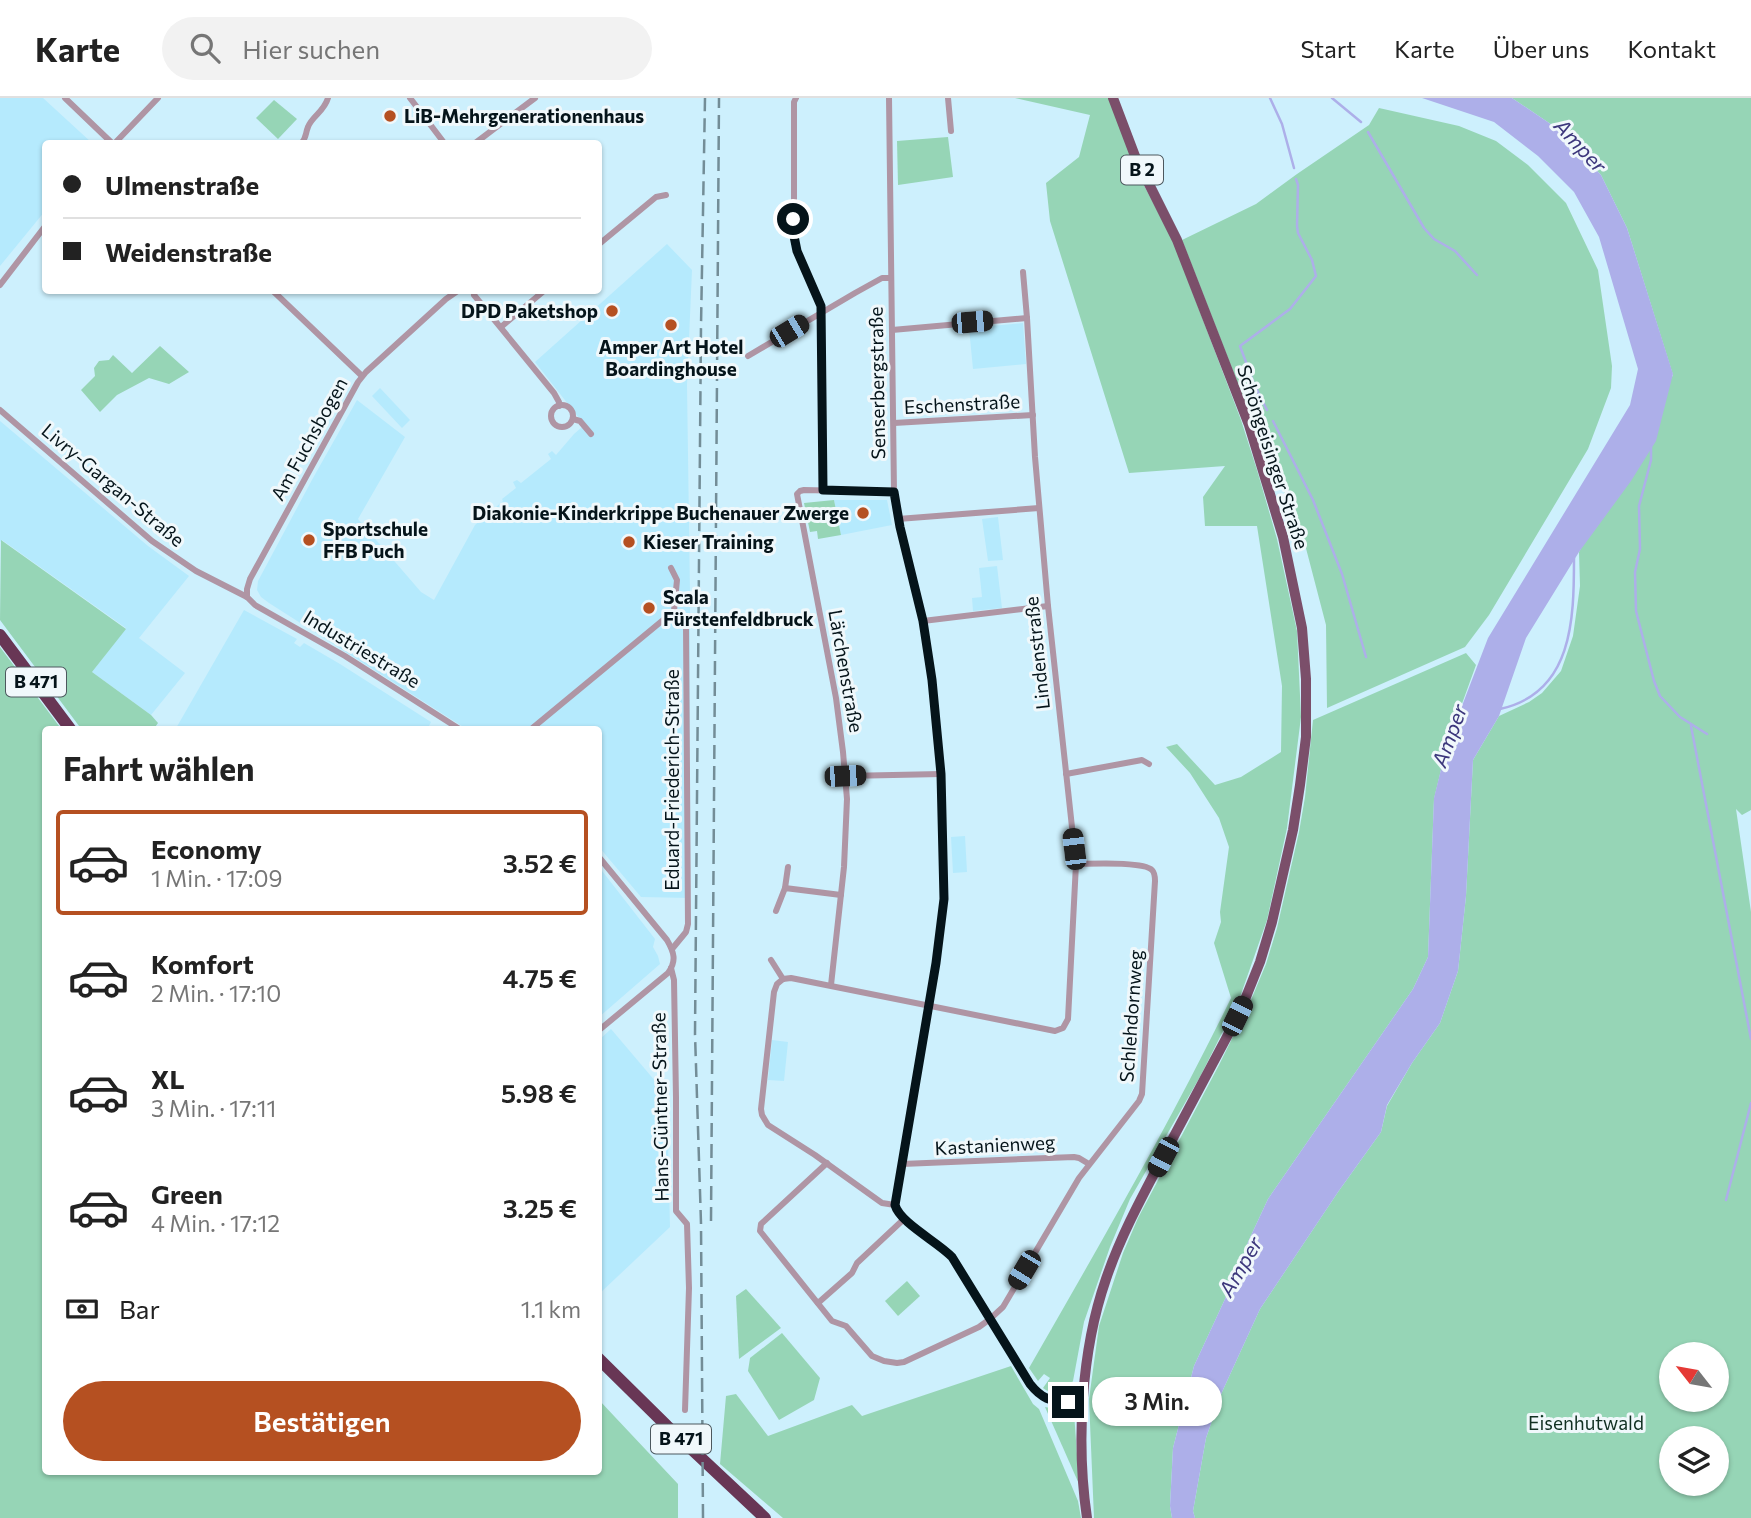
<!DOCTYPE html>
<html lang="de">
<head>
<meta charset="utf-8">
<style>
  body { margin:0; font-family:Commissioner,sans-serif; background:#f2f2f2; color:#222; height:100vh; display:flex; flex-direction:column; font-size:26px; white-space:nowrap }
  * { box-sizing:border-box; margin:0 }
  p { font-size:23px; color:#767676 }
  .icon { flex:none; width:38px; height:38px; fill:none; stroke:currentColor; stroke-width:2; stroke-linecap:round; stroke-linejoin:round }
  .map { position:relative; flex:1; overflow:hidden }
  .panel { position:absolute; left:42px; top:628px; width:560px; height:749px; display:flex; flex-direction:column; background:#fff; border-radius:7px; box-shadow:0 2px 5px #0004 }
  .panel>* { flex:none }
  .guide { position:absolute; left:42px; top:42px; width:560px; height:154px; border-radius:7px; box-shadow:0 2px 5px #0004; display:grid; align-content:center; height:154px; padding:0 21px; background:#fff }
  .needle { width:46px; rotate:301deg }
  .buttons { position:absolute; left:1659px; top:1244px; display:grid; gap:14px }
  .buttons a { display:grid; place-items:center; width:70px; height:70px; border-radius:50%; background:#fff; box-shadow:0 2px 5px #0004; font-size:35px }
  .end { position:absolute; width:32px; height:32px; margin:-16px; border:9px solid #05141a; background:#fff; box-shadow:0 0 0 4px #fff }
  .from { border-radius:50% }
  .bubble { position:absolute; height:49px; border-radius:24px; background:#fff; box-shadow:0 2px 5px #0004; font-size:23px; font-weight:600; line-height:49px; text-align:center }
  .car { position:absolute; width:21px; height:42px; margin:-21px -10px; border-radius:9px; box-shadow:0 0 5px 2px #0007; background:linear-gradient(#222 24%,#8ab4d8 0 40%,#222 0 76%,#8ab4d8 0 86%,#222 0) }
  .guide b { display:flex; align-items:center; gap:24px; height:66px; font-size:26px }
  .guide b+b { border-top:2px solid #e0e0e0 }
  .guide i { width:18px; height:18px; background:#222 }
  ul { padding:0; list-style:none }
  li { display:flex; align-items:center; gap:21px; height:105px; margin:0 14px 10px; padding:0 7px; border:4px solid transparent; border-radius:7px }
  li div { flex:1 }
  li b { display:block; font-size:26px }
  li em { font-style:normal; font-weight:600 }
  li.active { border-color:#b55021 }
  li>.icon { width:63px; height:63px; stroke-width:1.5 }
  h2 { padding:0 21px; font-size:32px; line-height:84px }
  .pay { display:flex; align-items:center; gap:18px; height:77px; padding:0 21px; font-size:26px }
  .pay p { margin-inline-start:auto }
  .action { display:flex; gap:14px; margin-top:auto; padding:14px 21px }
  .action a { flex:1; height:80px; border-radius:42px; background:#b55021; color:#fff; font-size:28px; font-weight:600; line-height:80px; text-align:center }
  header { display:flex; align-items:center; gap:42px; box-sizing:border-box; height:98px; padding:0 35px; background:#fff; border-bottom:2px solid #e0e0e0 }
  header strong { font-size:33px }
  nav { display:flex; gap:38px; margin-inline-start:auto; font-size:24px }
  .search { width:490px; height:63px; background:#f2f2f2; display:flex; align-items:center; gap:18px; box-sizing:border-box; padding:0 24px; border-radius:38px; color:#767676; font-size:26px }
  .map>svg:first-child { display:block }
</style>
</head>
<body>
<header>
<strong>Karte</strong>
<div class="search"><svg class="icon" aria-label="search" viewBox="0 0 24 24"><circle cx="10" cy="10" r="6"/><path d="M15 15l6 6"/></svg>Hier suchen</div>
<nav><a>Start</a><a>Karte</a><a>Über uns</a><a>Kontakt</a></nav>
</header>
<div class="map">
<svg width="1751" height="1420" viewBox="0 0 1751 1420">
  <rect width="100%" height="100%" fill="#cdf0fd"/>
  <g fill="#b5eafd">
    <polygon points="0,0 43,0 92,45 46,46 45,113 0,168"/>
    <polygon points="667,146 692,172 687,287 690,495 690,800 641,799 599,749 598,632 468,632 269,505 261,499 257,492 258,483 313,380 357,302 405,339 358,421 421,494 434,502 475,427 503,403 502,401 516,390 513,384 517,382 521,385 551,361 548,356 552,353 556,357 574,336 582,329 586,329 535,264"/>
    <polygon points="1023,225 1026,266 973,271 969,230"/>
    <polygon points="380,290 410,322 402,330 372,298"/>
    <polygon points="0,323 148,448 189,478 139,540 185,575 151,617 92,574 126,530 2,442 0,444"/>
    <polygon points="834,402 887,402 892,427 841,437"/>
    <polygon points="998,419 1003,462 988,463 982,421"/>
    <polygon points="997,468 1002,510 973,513 972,500 982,499 979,470"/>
    <polygon points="244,512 297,541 294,545 300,549 304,545 340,566 431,624 427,632 175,632"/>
    <polygon points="965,738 967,774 953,775 951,739"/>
    <polygon points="599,769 655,841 653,849 658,858 660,866 599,919"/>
    <polygon points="611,931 667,997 670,1129 599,1196 599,942"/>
    <polygon points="772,942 788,944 784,983 768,982"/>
  </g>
  <g fill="#96d5b6" fill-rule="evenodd">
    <path d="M1015,0H1109L1136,72L1173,143L1241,322L1257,372L1277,441L1297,533L1301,619L1287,730L1267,822L1240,899L1201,977L1130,1101L1110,1149L1084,1224L1073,1283C1066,1293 1054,1299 1043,1290L1050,1280L1044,1276L1038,1283L1029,1270C1099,1148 1169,1027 1231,900L1214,845L1221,824L1220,814L1229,749L1219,720L1190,675L1166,649L1177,646L1215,687L1241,679L1281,654L1282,588L1257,428H1205L1203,399L1225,368L1129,375L1050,123L1046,85L1079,59L1090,17Z"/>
    <path d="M1512,0H1751V712L1742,717L1736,711L1751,814V1420H1195L1193,1413L1206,1340L1222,1294L1260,1211L1338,1094L1381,1034L1387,1008L1412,965L1440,925L1458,873L1466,798L1473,662L1499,618L1529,604L1542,595L1561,573L1573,538L1580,488L1579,454L1673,277L1627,130L1601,77L1555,29ZM1671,1256H1717V1302H1671ZM1671,1340H1717V1386H1671Z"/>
    <polygon points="274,2 297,21 278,41 256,20"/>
    <polygon points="1379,10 1459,28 1496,43 1528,67 1566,105 1598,172 1612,268 1611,290 1588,351 1489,517 1465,549 1327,610 1326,527 1302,435 1252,322 1182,142 1256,106 1297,76 1369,27"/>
    <polygon points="948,39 953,79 898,87 897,43"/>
    <polygon points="160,248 189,274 169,286 149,280 117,297 100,314 81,292 95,278 94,270 99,263 109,262 113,257 132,275"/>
    <polygon points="834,402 841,437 818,441 817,433 810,434 804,405"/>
    <polygon points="1,442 126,531 92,574 151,617 158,625 153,632 82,632 0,522"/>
    <polygon points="0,549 62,632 46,632 46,1374 598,1374 599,1302 678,1386 678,1420 0,1420"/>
    <polygon points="1466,555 1476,567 1447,647 1434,701 1428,859 1413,891 1268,1101 1248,1144 1238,1173 1194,1268 1173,1350 1170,1408 1172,1420 1094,1420 1089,1301 1099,1228 1123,1155 1138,1120 1219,967 1251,902 1266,866 1277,830 1299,734 1305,699 1313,622"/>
    <polygon points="907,1183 920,1198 898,1218 885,1203"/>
    <polygon points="746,1191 781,1230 739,1261 736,1198"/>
    <polygon points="782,1235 820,1280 814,1302 779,1322 748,1273 750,1260"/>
    <polygon points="1011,1268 1033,1306 1039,1311 1078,1403 1081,1420 783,1420 720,1366 726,1298 736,1296 768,1338 852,1307 862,1318"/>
    <polygon points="1045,1309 1074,1314 1079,1386"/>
  </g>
  <polygon fill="#adafe9" points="1422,0 1512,0 1555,29 1601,77 1627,130 1673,276 1656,343 1631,383 1579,454 1526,540 1499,618 1473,662 1466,798 1458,873 1440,925 1412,965 1387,1007 1381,1034 1338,1094 1260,1211 1222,1294 1206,1340 1193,1413 1195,1420 1172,1420 1170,1408 1173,1350 1194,1268 1238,1173 1248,1144 1268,1101 1413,891 1428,859 1434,700 1447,647 1488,540 1630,307 1638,271 1599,139 1574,94 1538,58 1494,24"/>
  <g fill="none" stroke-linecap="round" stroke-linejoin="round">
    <g stroke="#adafe9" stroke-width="2.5">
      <polyline points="1270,0 1282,26 1294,70"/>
      <polyline points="1332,0 1361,24"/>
      <polyline points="1368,34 1424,130 1434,141 1455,153 1477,177"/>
      <polyline points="1267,312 1254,286 1240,248 1290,211 1316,178 1312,162 1298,135 1297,128 1298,87 1296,81"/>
      <polyline points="1273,323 1313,402 1342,476 1366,559"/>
      <polyline points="1651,349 1651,362 1639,408 1640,451 1635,474 1636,513 1654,583 1660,598 1680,619 1707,636"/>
      <path d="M1500,611C1573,595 1574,521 1574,460"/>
      <polyline points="1691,628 1751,941"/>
      <polyline points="1726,1102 1751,1005"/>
    </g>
    <g stroke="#af95a4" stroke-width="6">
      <polyline points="65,0 113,46"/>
      <polyline points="410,0 445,46"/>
      <polyline points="796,0 794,4 794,138 799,160 821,208 823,392"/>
      <polyline points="889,0 894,394 900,429 923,523 932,582 941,676 944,801 936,865 895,1107"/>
      <polyline points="948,0 951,33"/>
      <polyline points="114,46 158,0"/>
      <path d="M301,46C307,39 305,36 308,29C312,18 324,14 328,0"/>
      <polyline points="474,46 535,0"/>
      <polyline points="598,147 656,99 666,97"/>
      <polyline points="0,187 46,127"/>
      <polyline points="272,192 362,278"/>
      <polyline points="474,197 554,295 559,304 559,308"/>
      <polyline points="501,229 545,192"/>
      <polyline points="892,232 1027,220"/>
      <polyline points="748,258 855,195 882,180 891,180"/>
      <circle cx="562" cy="318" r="11"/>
      <polyline points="0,312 152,443 196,473 247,499 255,507 345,558 461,632"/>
      <polyline points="573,321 580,323 591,336"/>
      <polyline points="894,325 1033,317"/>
      <polyline points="898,421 1039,410"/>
      <polyline points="247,499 247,491 250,481 358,284 366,274 446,201 459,192"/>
      <polyline points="923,523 1048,508"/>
      <polyline points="530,632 674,513 677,482 671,470"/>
      <polyline points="1066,676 1142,662 1149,666"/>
      <polyline points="845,678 941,676"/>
      <path d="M598,758L667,842C674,854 677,863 668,875L598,933"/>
      <polyline points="785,790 788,769"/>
      <polyline points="776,813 785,790 841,797"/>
      <polyline points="672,851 686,834 688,826 686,528 680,518 674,513"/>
      <polyline points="771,862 783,881"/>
      <polyline points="671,870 674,882 676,999 676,1113 687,1126 689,1190 685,1312"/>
      <polyline points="783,881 791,880 1055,933 1063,930 1068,921 1076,766 1048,508 1035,359 1027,220 1023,174"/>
      <polyline points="783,881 777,886 774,894 761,1011 762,1017 768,1027 815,1057 882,1105 895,1107"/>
      <polyline points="831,887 844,769 847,701 843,654 836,600 797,396 800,393 804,392 894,394"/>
      <path d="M827,1065L761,1126L760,1133L832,1223L846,1228L872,1258L884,1263L897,1265L904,1264L979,1229L990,1221L1003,1209L1079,1080L1139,1003L1142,996L1155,783C1155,779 1155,775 1152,772C1143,763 1090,766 1076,766"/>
      <polyline points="902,1066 1074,1059 1079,1060 1089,1066"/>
      <path d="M895,1107L900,1118L952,1159L1030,1286C1046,1305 1059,1304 1082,1305"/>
      <polyline points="818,1205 852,1175 857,1165 904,1121"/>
    </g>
    <path stroke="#7b4f6a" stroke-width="10" d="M1087,1420C1076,1345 1081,1253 1106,1181C1121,1137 1143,1097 1165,1055C1186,1015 1208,974 1230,933L1244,904L1260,864L1272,824L1293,732L1300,687L1306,639V581L1302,530L1283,439L1249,327L1177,142L1135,58L1113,0"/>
    <g stroke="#683655" stroke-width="12">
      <polyline points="0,537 71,632"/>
      <polyline points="598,1260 667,1328 765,1420"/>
    </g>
    <g stroke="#738d97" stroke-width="2.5" stroke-dasharray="14 7" stroke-linecap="butt">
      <polyline points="711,1123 719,0"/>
      <polyline points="703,1420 701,1125 695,936 701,228 705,0"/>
    </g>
  </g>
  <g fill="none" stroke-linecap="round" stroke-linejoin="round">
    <path stroke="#05141a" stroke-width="9" d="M793,121L794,138L797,153L821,208L823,392L894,394L900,429L923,523L932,582L941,676L944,801L936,865L895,1107C900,1125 938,1144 952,1159L1030,1286C1042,1301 1050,1303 1068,1304"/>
  </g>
  <g fill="#b55021" stroke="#f0f8fb" stroke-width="2.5">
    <circle cx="390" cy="18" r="7"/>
    <circle cx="612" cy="213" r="7"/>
    <circle cx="671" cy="227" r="7"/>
    <circle cx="863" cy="415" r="7"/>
    <circle cx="309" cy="442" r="7"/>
    <circle cx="629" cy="444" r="7"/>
    <circle cx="649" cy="510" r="7"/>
  </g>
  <g text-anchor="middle" stroke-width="6" stroke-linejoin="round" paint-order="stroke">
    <g fill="#f0f8fb" stroke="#4c585e" stroke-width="2">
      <rect x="1121" y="57.5" width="42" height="29" rx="5"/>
      <rect x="6" y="569.5" width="60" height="29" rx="5"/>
      <rect x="651" y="1326.5" width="60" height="29" rx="5"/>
    </g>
    <g font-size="18" font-weight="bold" fill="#05141a">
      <text x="1142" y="78">B 2</text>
      <text x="36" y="590">B 471</text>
      <text x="681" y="1347">B 471</text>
    </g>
    <g font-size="19" font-weight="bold" fill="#05141a" stroke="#f0f8fb" text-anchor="start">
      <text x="404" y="25">LiB-Mehrgenerationenhaus</text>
      <text x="598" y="220" text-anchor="end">DPD Paketshop</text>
      <text x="671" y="256" text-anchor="middle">Amper Art Hotel<tspan x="671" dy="22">Boardinghouse</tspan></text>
      <text x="849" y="422" text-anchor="end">Diakonie-Kinderkrippe Buchenauer Zwerge</text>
      <text x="323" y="438">Sportschule<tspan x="323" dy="22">FFB Puch</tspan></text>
      <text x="643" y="451">Kieser Training</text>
      <text x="663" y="506">Scala<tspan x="663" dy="22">Fürstenfeldbruck</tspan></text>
    </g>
    <g font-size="19" fill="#05141a" stroke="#f0f8fb">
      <text transform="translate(877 285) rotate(-91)" y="7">Senserbergstraße</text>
      <text transform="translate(962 306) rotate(-3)" y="7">Eschenstraße</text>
      <text transform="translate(309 341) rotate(-61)" y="7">Am Fuchsbogen</text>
      <text transform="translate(1273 359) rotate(72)" y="7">Schöngeisinger Straße</text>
      <text transform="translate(113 387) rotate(40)" y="7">Livry-Gargan-Straße</text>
      <text transform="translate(362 551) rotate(31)" y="7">Industriestraße</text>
      <text transform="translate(1037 555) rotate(-96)" y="7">Lindenstraße</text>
      <text transform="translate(846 573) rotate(80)" y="7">Lärchenstraße</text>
      <text transform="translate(672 682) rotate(-90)" y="7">Eduard-Friederich-Straße</text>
      <text transform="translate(1131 918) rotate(-86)" y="7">Schlehdornweg</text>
      <text transform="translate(660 1009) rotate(-91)" y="7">Hans-Güntner-Straße</text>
      <text transform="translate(995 1047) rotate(-3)" y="7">Kastanienweg</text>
    </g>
    <g font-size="19" fill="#113022" stroke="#f0f8fb">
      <text x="1586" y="1332">Eisenhutwald</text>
    </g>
    <g font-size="21" font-style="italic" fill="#3c377c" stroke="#f0f8fb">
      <text transform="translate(1580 48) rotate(47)" y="7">Amper</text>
      <text transform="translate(1450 638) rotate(-70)" y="7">Amper</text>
      <text transform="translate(1241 1169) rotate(-60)" y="7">Amper</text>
    </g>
  </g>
</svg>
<div class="buttons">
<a><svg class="needle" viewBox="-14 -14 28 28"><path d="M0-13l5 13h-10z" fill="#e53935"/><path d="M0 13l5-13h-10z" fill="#767676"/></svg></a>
<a><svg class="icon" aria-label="layers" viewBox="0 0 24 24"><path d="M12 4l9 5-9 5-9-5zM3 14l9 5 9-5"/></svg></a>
</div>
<i class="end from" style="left:793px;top:121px"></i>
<i class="end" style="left:1068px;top:1304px"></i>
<div class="bubble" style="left:1092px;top:1279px;width:130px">3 Min.</div>
<i class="car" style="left:972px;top:224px;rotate:85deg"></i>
<i class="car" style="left:789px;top:233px;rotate:59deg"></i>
<i class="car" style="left:845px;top:678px;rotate:88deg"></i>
<i class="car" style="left:1074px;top:751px;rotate:353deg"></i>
<i class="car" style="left:1237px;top:918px;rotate:26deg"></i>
<i class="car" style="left:1163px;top:1059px;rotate:208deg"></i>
<i class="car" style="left:1024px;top:1172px;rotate:211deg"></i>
<div class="guide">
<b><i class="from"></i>Ulmenstraße</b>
<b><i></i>Weidenstraße</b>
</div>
<section class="panel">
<h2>Fahrt wählen</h2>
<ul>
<li class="active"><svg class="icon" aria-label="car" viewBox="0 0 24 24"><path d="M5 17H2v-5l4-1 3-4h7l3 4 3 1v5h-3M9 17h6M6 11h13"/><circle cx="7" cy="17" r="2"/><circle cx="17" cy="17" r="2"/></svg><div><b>Economy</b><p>1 Min. · 17:09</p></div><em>3.52 €</em></li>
<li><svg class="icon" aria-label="car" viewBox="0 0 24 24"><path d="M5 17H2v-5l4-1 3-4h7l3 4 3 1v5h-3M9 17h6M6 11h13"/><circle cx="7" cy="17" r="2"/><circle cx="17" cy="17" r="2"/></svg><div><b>Komfort</b><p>2 Min. · 17:10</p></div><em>4.75 €</em></li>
<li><svg class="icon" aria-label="car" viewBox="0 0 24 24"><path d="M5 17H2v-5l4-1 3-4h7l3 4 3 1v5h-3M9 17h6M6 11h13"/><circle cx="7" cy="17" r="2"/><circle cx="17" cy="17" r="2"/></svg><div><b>XL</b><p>3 Min. · 17:11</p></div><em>5.98 €</em></li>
<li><svg class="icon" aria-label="car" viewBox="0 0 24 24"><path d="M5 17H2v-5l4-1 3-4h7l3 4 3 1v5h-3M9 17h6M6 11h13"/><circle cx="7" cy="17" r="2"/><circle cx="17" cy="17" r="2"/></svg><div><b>Green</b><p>4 Min. · 17:12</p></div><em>3.25 €</em></li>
</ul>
<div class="pay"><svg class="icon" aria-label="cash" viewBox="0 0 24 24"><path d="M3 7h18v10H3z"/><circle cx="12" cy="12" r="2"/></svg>Bar<p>1.1 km</p></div>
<div class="action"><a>Bestätigen</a></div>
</section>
</div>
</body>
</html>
